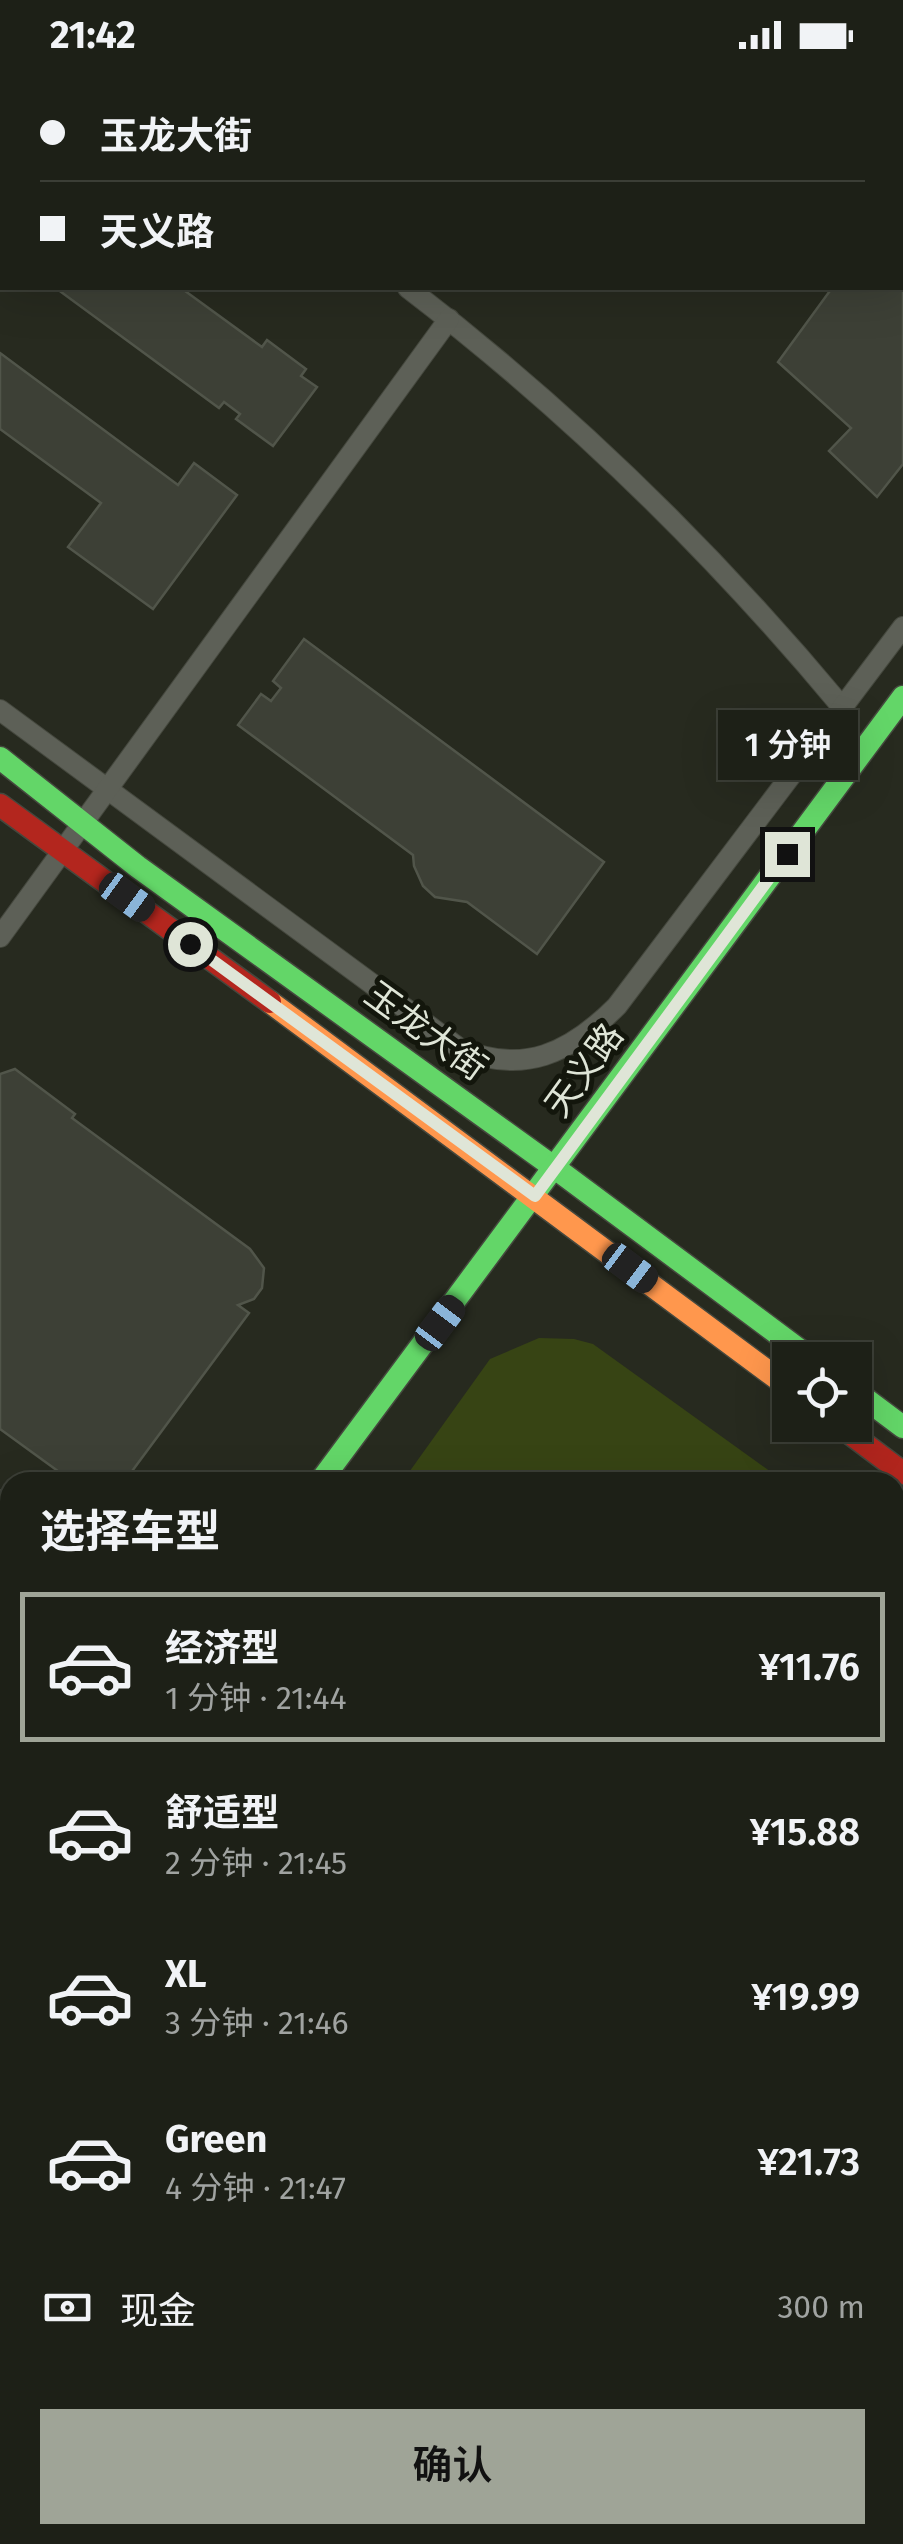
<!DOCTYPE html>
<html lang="zh">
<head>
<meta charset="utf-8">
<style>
  body { margin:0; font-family:"Fira Sans","Noto Sans SC",sans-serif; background:#252820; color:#f1f3f6; height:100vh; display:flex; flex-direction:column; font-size:38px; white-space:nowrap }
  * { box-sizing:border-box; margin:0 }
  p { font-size:32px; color:#a0a3a1 }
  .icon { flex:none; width:55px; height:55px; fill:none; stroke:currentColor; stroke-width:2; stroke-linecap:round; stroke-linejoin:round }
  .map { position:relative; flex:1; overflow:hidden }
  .panel { position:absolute; left:0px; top:1402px; width:905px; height:1072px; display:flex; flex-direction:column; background:#1d2017; border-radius:30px 30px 0 0; box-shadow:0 10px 40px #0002,0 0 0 2px #3b3e36 }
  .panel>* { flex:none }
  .guide { position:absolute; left:0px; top:0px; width:905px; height:220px; box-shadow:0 10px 40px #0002,0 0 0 2px #3b3e36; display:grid; align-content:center; height:220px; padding:0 40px; background:#1d2017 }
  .fabs { position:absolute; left:772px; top:1272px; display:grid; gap:20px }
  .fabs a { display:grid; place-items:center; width:100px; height:100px; border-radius:0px; background:#1d2017; box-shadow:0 10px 40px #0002,0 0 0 2px #3b3e36; font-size:50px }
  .end { position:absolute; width:45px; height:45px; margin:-22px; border:12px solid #dfe5d7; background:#111; box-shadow:0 0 0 5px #111 }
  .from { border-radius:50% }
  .bubble { position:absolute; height:70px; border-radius:0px; background:#1d2017; box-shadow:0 10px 40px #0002,0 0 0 2px #3b3e36; font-size:32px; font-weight:600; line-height:70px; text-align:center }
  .car { position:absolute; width:30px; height:60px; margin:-30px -15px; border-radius:12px; box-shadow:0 0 8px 2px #0007; background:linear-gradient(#222 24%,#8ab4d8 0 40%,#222 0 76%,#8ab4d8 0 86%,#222 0) }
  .guide b { display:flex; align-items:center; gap:35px; height:95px; font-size:38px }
  .guide b+b { border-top:2px solid #3b3e36 }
  .guide i { width:25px; height:25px; background:#f1f3f6 }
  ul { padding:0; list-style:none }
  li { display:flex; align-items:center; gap:30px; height:150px; margin:0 20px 15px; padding:0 20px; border:5px solid transparent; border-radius:0px }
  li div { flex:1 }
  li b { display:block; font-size:38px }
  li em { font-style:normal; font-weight:600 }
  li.selected { border-color:#9fa497 }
  li>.icon { width:90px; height:90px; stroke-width:1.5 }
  h2 { padding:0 40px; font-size:45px; line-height:120px }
  .pay { display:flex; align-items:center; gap:25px; height:110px; padding:0 40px; font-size:38px }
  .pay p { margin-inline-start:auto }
  .button { display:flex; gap:20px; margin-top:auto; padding:20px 40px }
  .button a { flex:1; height:115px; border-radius:0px; background:#9fa497; color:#111; font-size:40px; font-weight:600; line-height:115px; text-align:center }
  .status { display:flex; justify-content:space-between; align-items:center; height:70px; padding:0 50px; background:#1d2017; direction:ltr }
  .status svg { height:28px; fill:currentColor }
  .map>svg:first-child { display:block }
</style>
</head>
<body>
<div class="status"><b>21:42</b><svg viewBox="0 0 49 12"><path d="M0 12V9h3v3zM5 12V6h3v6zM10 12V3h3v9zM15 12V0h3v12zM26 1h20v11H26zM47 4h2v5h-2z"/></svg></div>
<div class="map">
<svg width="903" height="2474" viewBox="0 0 903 2474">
  <rect width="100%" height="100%" fill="#272a1f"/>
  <g fill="#374414">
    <polygon points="539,1268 574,1269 593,1274 785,1412 402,1412 490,1289"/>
    <polygon points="298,2465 475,2465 482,2474 296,2474"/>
  </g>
  <g fill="#3d4036" stroke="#51554a" stroke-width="2.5">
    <polygon points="419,0 495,0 497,1 423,2"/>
    <polygon points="903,180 903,394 877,427 829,381 851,358 778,292 832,218 902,218"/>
    <polygon points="181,218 262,277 267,270 306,299 301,306 317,317 273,376 236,349 240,344 224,332 219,338 57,219"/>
    <polygon points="0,283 178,415 194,393 237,425 153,539 68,477 101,433 0,359"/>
    <polygon points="304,569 604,792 537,884 467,832 435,827 423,816 414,796 413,785 238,655 261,624 271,631 281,618 273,611"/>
    <polygon points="15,999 75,1044 72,1048 250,1179 264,1198 262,1218 254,1229 238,1235 249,1243 124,1412 73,1412 0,1359 0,1004"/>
    <polygon points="10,2054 10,2271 0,2263 0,2067"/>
    <polygon points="895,2235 903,2236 903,2474 572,2474 579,2465 895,2465"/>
    <polygon points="0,2291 10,2298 7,2332 10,2418 0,2410"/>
    <polygon points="0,2441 10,2448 6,2474 0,2474"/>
    <polygon points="146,2465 201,2465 198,2474 139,2474"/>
  </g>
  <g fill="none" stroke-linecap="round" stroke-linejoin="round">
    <g stroke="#45483e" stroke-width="22">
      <g id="street">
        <polyline points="36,0 41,2"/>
        <polyline points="632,2 634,0"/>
        <path d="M408,218C569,341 712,481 842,637"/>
        <path d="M0,640L459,978C523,1006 570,983 617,936L903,557"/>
        <polyline points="0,867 449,249"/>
        <polyline points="0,1430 10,1438"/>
        <polyline points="895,2089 903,2095"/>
      </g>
    </g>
    <g stroke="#45483e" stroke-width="25">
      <g id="fast">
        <polyline points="0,688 138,797 555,1098 813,1290"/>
        <polyline points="855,1321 903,1357"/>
        <polyline points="320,1412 903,627"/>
      </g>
    </g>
    <g stroke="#45483e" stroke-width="25">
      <g id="slow">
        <polyline points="270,932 790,1318"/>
        <polyline points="0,1843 10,1829"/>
      </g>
    </g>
    <g stroke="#45483e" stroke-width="25">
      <g id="jam">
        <polyline points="0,735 270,932"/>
        <polyline points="839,1355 903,1403"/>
      </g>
    </g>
    <use href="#street" stroke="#5d6057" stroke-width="20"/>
    <use href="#fast" stroke="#63d668" stroke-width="22"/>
    <use href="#slow" stroke="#ff974d" stroke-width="22"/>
    <use href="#jam" stroke="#b3261e" stroke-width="22"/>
  </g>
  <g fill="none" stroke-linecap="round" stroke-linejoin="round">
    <polyline stroke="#dfe5d7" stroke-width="12" points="190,874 535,1126 787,784"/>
  </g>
  <g text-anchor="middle" stroke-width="10" stroke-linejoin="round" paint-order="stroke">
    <g font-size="35" fill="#dfe5d7" stroke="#13160c">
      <text transform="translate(426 961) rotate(36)" y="12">玉龙大街</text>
      <text transform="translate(584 1000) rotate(-54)" y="12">天义路</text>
    </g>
  </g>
</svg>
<div class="fabs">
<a><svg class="icon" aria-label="locate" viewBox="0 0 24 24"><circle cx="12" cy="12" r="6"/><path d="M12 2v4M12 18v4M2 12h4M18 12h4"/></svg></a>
</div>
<i class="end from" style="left:190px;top:874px"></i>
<i class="end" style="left:787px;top:784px"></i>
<div class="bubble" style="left:718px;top:640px;width:140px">1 分钟</div>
<i class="car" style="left:127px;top:827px;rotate:126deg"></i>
<i class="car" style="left:630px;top:1198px;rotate:127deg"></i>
<i class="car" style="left:440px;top:1253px;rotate:37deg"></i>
<div class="guide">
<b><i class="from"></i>玉龙大街</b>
<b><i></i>天义路</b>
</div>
<section class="panel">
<h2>选择车型</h2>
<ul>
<li class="selected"><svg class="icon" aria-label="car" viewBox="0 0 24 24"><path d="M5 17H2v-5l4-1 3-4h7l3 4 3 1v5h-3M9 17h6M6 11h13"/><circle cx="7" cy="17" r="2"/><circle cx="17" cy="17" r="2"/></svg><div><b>经济型</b><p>1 分钟 · 21:44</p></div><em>¥11.76</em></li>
<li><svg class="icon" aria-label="car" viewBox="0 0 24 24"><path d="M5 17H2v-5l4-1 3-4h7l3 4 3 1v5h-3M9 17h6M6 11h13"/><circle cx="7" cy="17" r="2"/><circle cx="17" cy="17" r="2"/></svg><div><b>舒适型</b><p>2 分钟 · 21:45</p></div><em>¥15.88</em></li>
<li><svg class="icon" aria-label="car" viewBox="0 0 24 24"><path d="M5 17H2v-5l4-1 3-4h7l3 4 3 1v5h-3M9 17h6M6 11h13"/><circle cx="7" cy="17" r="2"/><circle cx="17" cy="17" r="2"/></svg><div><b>XL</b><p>3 分钟 · 21:46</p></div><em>¥19.99</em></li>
<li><svg class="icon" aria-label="car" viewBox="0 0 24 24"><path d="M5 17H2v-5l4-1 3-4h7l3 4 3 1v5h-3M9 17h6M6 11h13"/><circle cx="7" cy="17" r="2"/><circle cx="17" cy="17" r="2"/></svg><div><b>Green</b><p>4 分钟 · 21:47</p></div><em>¥21.73</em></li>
</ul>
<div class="pay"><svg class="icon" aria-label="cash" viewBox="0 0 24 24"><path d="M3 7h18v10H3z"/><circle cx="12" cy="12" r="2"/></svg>现金<p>300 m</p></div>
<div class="button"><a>确认</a></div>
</section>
</div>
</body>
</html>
